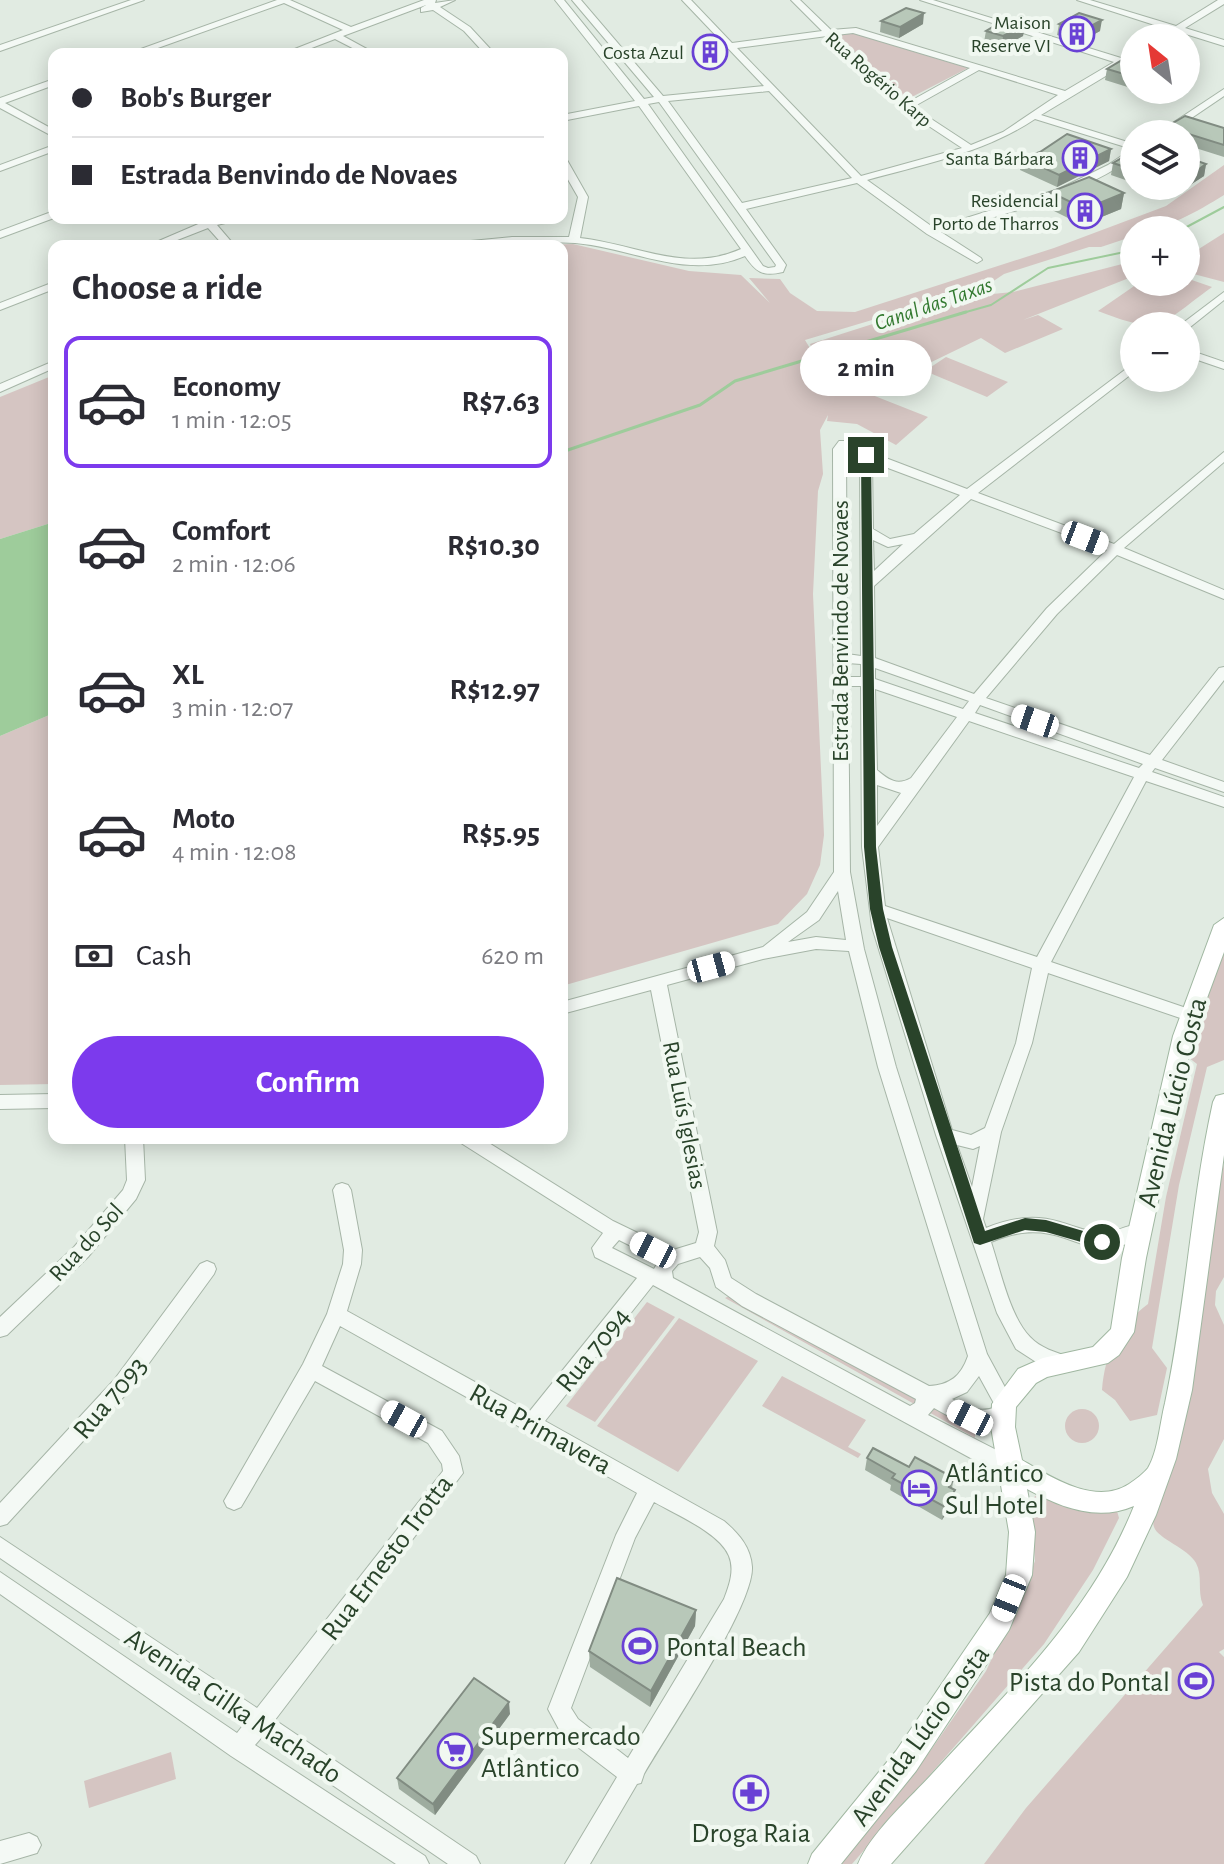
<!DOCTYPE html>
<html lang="en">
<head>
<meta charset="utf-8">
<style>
  body { margin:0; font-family:"Alegreya Sans",sans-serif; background:#f7f7f7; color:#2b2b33; height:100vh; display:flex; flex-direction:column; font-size:30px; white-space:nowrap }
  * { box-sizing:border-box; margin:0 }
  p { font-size:26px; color:#7c7c81 }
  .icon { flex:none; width:44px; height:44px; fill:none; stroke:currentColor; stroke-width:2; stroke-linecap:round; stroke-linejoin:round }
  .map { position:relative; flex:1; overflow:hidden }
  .side { position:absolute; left:48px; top:240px; width:520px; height:904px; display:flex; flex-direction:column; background:#fff; border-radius:16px; box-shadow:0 4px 20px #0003 }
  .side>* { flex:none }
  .top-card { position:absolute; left:48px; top:48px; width:520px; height:176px; border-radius:16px; box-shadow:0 4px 20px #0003; display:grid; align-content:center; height:176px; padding:0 24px; background:#fff }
  .needle { width:52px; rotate:330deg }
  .buttons { position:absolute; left:1120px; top:24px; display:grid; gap:16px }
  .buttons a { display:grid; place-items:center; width:80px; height:80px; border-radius:50%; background:#fff; box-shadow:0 4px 20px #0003; font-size:40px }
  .end { position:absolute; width:36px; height:36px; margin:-18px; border:10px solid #29432a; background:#fff; box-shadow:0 0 0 4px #fff }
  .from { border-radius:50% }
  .bubble { position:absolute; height:56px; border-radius:28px; background:#fff; box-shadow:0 4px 20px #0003; font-size:26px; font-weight:700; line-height:56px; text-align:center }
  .car { position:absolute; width:24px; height:48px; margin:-24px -12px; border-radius:10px; box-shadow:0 0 6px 2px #0007; background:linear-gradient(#fff 24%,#345 0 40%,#fff 0 76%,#345 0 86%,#fff 0) }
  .top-card b { display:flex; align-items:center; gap:28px; height:76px; font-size:30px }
  .top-card b+b { border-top:2px solid #e1e1e2 }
  .top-card i { width:20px; height:20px; background:#2b2b33 }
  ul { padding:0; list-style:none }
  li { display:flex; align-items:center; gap:24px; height:132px; margin:0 16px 12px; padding:0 8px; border:4px solid transparent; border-radius:16px }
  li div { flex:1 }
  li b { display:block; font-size:30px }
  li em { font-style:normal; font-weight:700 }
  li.selected { border-color:#7c3aed }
  li>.icon { width:72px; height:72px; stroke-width:1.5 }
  h2 { padding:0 24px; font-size:36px; line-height:96px }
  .pay { display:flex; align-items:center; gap:20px; height:88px; padding:0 24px; font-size:30px }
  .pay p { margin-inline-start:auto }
  .cta { display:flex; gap:16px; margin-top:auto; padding:16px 24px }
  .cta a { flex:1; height:92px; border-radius:48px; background:#7c3aed; color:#fff; font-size:32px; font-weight:700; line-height:92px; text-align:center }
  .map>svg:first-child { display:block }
</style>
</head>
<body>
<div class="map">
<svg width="1224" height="1864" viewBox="0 0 1224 1864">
  <rect width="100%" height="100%" fill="#e1ebe2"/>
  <g fill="#d5c5c2">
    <polygon points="839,34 855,34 968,68 906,100 837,37"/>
    <path d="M1224,165V195C1196,212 1167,230 1134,230V236L1101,247H1089L1004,274L986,286L805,340L817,360L810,344L904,314L982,295L1013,292L1134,261V276L1023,320L1038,315L1063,329L1005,353L981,338L915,370L899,365L857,389L928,417L896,445L857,424L827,421L828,415L820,430L823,474L818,491L813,594L824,835L820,865L807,894L778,924L562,986V246H508L573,244L689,271L741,275L770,303L749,278L780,279L790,293L817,311L855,312L1054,248L1166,206Z"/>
    <polygon points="1224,233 1224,282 1186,272 1186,253 1194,252"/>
    <path d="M1186,278L1212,287C1158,326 1163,336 1098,311L1140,282H1186Z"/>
    <polygon points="946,357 1008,382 987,397 925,371"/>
    <polygon points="54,375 54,522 0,539 0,397"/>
    <polygon points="54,713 54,1084 0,1085 0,736"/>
    <path d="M1224,943V1060L1207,1067L1179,1185L1152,1348L1167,1368L1157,1415L1130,1421L1115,1400L1102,1390C1105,1353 1118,1327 1148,1304L1166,1197L1197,1064L1184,1054Z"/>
    <path d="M1224,1163V1277L1216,1291L1215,1305L1224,1325V1439L1208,1469L1212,1493L1224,1514V1649L1219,1652L1224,1657V1864H984L1026,1808L1203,1605C1197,1591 1203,1576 1196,1563C1188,1548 1158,1539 1154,1527C1150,1516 1163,1491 1166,1479Z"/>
    <polygon points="733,1294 975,1426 975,1438 725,1298"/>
    <polygon points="647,1302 675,1317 595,1422 566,1406"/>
    <polygon points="679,1318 758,1361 678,1472 597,1426"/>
    <polygon points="782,1376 866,1420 848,1447 861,1454 858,1458 762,1406"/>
    <circle cx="1082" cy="1426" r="17"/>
    <polygon points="1035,1496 1089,1509 1111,1507 1117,1511 1119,1518 1093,1570 1044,1644 852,1864 837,1864 926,1757 986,1671 1024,1590 1035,1561 1031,1504"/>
    <polygon points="171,1752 176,1779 89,1808 84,1781"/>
  </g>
  <polygon fill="#9ecc9b" points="54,522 54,713 0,736 0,539"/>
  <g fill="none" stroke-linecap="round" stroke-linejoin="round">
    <g stroke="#9ecc9b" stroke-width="2">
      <polyline points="1181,230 1224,207"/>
      <polyline points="959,314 991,305 1048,268 1134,250"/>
    </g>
    <polyline stroke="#9ecc9b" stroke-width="3" points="562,452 700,405 735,381 966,312"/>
    <g stroke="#a6b5a7" stroke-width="2">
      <g id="minor">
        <polygon points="131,0 144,0 0,51 0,45"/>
        <polygon points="277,0 290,0 351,27 424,0 436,0 435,3 455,0 440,7 470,27 495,54 485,54 464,31 433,10 421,12 421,8 426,5 343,36 376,54 364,54 335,39 296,54 282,54 343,30 284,3 141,54 127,54"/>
        <path d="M555,0H564L644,99L654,97L572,0H581L663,96L764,86L682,0H691L732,43L822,31L791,0H800L831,30L856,28L1065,91L1114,62L920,0H933L1121,58L1134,52V59L1041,115L1134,144V157C1076,197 1009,213 941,232L981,258L982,260L977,263L927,234L857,183L746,209L786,265L783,272C762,277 756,272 745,256C687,281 633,248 575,243C532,240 488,246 445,246L450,243L512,237H569L578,197L562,169V157L567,160L588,197L580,238C636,244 685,274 741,249L639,106L562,121V115L635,101ZM853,33L970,68L907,103L836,35ZM827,36L903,109L962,148L861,176L737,48ZM979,70L1058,95L1003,132L971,145L913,107ZM769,91L852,178L742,203L668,101ZM659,102L776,265L775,267L768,268L763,266L648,104ZM1035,119L1132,149L1108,165L1059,189L934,228L867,180C925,164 984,153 1035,119Z"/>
        <polygon points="1077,0 1090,0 1176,26 1218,0 1224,0 1224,4 1185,28 1224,40 1224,46 1179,32 1169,38 1158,38 1170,30"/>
        <polygon points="54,79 54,85 5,103 54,130 54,137 0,108 0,98"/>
        <polygon points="1224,89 1224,96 1168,134 1156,134"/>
        <polygon points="54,145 54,151 0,171 0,165"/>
        <polygon points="54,211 54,218 0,238 0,231"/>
        <polygon points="200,218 246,218 217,225 235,246 224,246 208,228 162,246 147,246 203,222"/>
        <polygon points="54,282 54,289 0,310 0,303"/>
        <polygon points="1224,292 1224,300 1189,328 1179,326"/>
        <polygon points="1186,349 1224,362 1224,369 1186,356"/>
        <polygon points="54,361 54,368 0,392 0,384"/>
        <path d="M1134,363V372L978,493L1114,544L1224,452V462L1124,548L1224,590V599L1117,555L1057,614L986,698L1150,755L1219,668L1224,667V680L1162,760L1224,782V792L1155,768L1152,772L1224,797V807L1146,781L1051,962L1195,1011L1197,1015L1195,1019L1189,1021L1048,973L1032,1043L1001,1132L983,1219L986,1228C1011,1218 1034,1214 1060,1222C1074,1226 1088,1232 1103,1233C1117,1233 1132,1221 1145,1226L1148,1231L1145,1236C1134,1241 1122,1247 1109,1248C1094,1249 1079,1243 1065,1238C1039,1229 1016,1231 991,1242C1000,1269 1010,1317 1030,1337C1040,1348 1057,1353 1070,1357L1073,1363L1070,1369L1063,1371L1036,1362L1016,1349L997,1313L936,1135L872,927L862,847L861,686H848L850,872L864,949L896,1067L987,1354L1014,1404L1010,1419C976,1434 965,1425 934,1408L928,1415L1018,1461L1021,1467L1018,1473L1011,1476L976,1461L653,1285L545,1421L724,1521C738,1533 751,1547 752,1567C754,1606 667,1734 644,1774L641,1783L637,1784L590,1864H565L617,1777L562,1735L548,1709L616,1535L637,1493L340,1326L322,1366L442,1431L459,1456L463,1473L275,1720L476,1856L480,1864H448L262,1737L255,1745L425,1856L429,1864H396L231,1756L0,1594V1572L237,1733L244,1724L0,1558V1537L257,1708L443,1471L442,1464L428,1443L315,1381L241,1507L234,1510L227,1507L224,1501L303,1364L327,1314L343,1264L344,1250L333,1190L336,1185L342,1183L348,1185L351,1190L362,1250L361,1264L347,1311L529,1412L637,1278L595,1257L592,1248L603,1233L461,1143L458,1138H481L613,1221L673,1250L696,1243L699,1232L651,990L562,1014V1002L763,947L807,912L834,872L833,449L839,441H862L870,452L967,489ZM846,448H854L860,455L861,656L847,654ZM872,462L960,495L914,534L890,539L873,529ZM971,499L1107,550L1047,608L974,694L875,658L874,586ZM873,540L888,547L903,544L874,571ZM847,663L861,664V677H848ZM875,668L969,701L963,709L875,679ZM875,689L957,717L911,778C897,786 889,780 877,770ZM980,705L1143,764L1139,768L975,713ZM969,721L1134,777L1037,957L885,906L878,847ZM877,785L901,793L877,826ZM838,891L846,940L816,937L788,942L819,920ZM887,918L1032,968L1016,1043L985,1128L971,1135L952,1130ZM816,949L849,951L878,1067L968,1356C961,1376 950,1385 929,1386L756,1294L731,1278L725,1260L714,1246L717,1232L667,985L763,959ZM957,1145L973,1149L980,1146L972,1187ZM619,1240L659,1260L654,1269L612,1248ZM700,1257L710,1268L716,1287L742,1306L916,1399L915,1403L910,1406L673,1278L672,1271L678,1264ZM979,1376L996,1407C979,1414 967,1407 952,1399L967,1392ZM654,1502C675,1514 720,1533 729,1556C735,1570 729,1586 724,1599L628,1758L578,1719L571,1708L635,1538Z"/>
        <polygon points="54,1094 54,1108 0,1109 0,1095"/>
        <polygon points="125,1138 143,1138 145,1180 136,1199 88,1257 7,1335 0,1337 0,1317 74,1247 123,1190 127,1180"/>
        <polygon points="207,1261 214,1264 216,1269 214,1274 128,1392 7,1524 0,1526 0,1503 114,1380 200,1264"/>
        <polygon points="29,1833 37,1837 41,1845 37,1853 0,1864 0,1841"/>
      </g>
    </g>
    <g stroke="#a0b7a1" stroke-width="2">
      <path id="major" d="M1224,918V952L1193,1036L1146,1258L1134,1332L1119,1355L1108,1363L1047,1377L1036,1383L1016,1407L1015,1427L1022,1460C1051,1477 1095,1506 1129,1484C1135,1480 1144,1473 1148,1468C1158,1451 1160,1423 1165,1403C1186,1304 1191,1202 1213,1102L1216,1096L1224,1094V1155L1192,1390L1176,1459L1156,1515L1127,1577L1079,1652L891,1864H858C870,1834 909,1799 932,1774C1008,1691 1091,1614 1134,1506C1097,1522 1060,1507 1027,1489L1035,1532L1032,1575L1009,1630L916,1771L841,1864H808L812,1854L896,1751L990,1613L1006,1575L1009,1532L991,1427L992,1404L1018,1369L1043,1358L1093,1347L1111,1329L1122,1258L1173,1036L1214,925Z"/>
    </g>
    <use href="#minor" fill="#f4f9f5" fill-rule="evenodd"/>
    <use href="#major" fill="#fff" fill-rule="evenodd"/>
  </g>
  <g fill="#9eac9f">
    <polygon points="881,21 923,24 899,38 880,32"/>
    <polygon points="1059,24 1100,31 1080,42 1057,35"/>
    <polygon points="1025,25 1023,36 1002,47 984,42 986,31"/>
    <polygon points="1134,54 1134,89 1105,80 1107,69"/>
    <polygon points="1166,127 1224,128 1224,157 1186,145 1186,134 1165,134"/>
    <polygon points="1111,149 1109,161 1057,187 1020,170 1022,158"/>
    <polygon points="1134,151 1134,183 1111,175 1113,163"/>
    <polygon points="1206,164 1204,176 1173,196 1144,186 1186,186"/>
    <polygon points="1050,192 1124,193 1121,209 1082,225 1048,208"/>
    <polygon points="867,1458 954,1478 952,1488 952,1503 942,1520 890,1490 891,1485 865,1470"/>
    <polygon points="696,1610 695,1626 650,1707 590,1667 589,1651"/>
    <polygon points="510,1714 435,1815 399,1789 397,1778"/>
  </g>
  <g fill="#818c82">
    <polygon points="924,13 923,24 899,38 900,27"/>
    <polygon points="1102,20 1100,31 1080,42 1082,31"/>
    <polygon points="1025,25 1023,36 1002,47 1003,36"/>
    <polygon points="1111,149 1109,161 1057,187 1059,175"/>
    <polygon points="1206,164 1204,176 1173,196 1176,186 1186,186 1186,178"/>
    <polygon points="1124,193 1121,209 1082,225 1085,209"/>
    <polygon points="955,1490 952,1503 942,1520 945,1507"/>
    <polygon points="696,1610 695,1626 650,1707 651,1691"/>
    <polygon points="509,1702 510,1714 435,1815 433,1804"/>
  </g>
  <g fill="#b8c8b9" stroke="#818c82" stroke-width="2">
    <polygon points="906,8 924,13 900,27 881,21"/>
    <polygon points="1079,13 1102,20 1082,31 1059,24"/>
    <polygon points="1006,19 1025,25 1003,36 986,31"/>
    <polygon points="1132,54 1134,54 1134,77 1107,69"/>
    <polygon points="1185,116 1224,128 1224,145 1166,127"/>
    <polygon points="1067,134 1111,149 1059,175 1022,158 1040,152"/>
    <polygon points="1134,151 1134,170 1113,163"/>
    <polygon points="1186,157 1206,164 1186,178"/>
    <polygon points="1089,177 1124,193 1085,209 1050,192"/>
    <polygon points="873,1448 909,1467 915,1457 954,1478 949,1487 955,1490 945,1507 892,1478 895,1474 867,1458"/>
    <polygon points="617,1578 696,1610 651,1691 589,1651"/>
    <polygon points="474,1678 509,1702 433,1804 397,1778"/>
  </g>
  <polygon fill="#29432a" points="866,452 871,455 876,847 883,909 892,947 985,1231 1025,1218 1046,1220 1107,1238 1109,1242 1102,1248 1046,1232 1025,1230 980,1245 974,1243 879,947 870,909 864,847 861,455"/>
  <defs>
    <g id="building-ring" transform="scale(1.8)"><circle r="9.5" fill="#f1f8f1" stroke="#6941d5" stroke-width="1.5"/><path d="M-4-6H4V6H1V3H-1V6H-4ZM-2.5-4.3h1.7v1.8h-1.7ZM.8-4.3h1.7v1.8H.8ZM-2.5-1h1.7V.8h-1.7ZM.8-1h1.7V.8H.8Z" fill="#6941d5"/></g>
    <g id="hotel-ring" transform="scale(1.8)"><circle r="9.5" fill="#f1f8f1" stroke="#6941d5" stroke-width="1.5"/><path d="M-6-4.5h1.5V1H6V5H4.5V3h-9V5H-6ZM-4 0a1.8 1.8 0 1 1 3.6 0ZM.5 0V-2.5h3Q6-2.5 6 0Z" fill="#6941d5"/></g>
    <g id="stadium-ring" transform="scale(1.8)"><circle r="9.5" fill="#f1f8f1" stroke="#6941d5" stroke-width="1.5"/><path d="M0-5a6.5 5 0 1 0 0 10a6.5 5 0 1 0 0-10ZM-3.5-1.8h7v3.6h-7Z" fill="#6941d5"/></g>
    <g id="supermarket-ring" transform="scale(1.8)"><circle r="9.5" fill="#f1f8f1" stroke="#6941d5" stroke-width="1.5"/><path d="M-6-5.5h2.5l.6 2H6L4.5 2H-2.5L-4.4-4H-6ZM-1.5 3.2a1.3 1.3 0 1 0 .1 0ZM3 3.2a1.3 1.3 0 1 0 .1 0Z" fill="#6941d5"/></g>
    <g id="pharmacy-ring" transform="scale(1.8)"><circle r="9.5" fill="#f1f8f1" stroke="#6941d5" stroke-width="1.5"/><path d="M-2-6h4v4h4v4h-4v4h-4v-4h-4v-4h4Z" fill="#6941d5"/></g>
  </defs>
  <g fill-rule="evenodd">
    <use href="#building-ring" x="1077" y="34"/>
    <use href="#building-ring" x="710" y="52"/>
    <use href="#building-ring" x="1080" y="158"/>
    <use href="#building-ring" x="1085" y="211"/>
    <use href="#hotel-ring" x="919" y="1488"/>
    <use href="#stadium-ring" x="640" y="1646"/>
    <use href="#stadium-ring" x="1196" y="1681"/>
    <use href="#supermarket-ring" x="455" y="1751"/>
    <use href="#pharmacy-ring" x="751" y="1793"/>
  </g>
  <g text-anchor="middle" stroke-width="8" stroke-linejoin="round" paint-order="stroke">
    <g font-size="20" fill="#29432a" stroke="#f1f8f1" text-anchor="end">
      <text x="1051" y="29">Maison<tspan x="1051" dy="23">Reserve VI</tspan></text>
      <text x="684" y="59">Costa Azul</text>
      <text x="1054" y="165">Santa Bárbara</text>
      <text x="1059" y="207">Residencial<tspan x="1059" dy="23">Porto de Tharros</tspan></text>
    </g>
    <g font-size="20" fill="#29432a" stroke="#f1f8f1">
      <text transform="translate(879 79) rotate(41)" y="7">Rua Rogério Karp</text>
    </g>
    <g font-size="22" font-style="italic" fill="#337a30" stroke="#f1f8f1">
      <text transform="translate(933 303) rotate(-19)" y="8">Canal das Taxas</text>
    </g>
    <g font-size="24" fill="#29432a" stroke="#f1f8f1">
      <text transform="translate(840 631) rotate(-90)" y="8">Estrada Benvindo de Novaes</text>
      <text transform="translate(685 1115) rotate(79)" y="8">Rua Luís Iglesias</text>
      <text transform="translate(86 1242) rotate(-47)" y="8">Rua do Sol</text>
    </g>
    <g font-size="28" fill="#29432a" stroke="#f1f8f1">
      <text transform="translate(1171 1102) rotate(-76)" y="10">Avenida Lúcio Costa</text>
      <text transform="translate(592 1349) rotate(-51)" y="10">Rua 7094</text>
      <text transform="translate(109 1397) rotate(-50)" y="10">Rua 7093</text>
      <text transform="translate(541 1428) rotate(29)" y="10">Rua Primavera</text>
      <text transform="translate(386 1557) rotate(-53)" y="10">Rua Ernesto Trotta</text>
      <text transform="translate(234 1705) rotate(34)" y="10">Avenida Gilka Machado</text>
      <text transform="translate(919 1735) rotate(-54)" y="10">Avenida Lúcio Costa</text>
    </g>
    <g font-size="28" fill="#29432a" stroke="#f1f8f1" text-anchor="start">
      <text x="945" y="1482">Atlântico<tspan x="945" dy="32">Sul Hotel</tspan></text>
      <text x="666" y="1656">Pontal Beach</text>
      <text x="1170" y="1691" text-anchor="end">Pista do Pontal</text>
      <text x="481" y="1745">Supermercado<tspan x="481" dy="32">Atlântico</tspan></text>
      <text x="751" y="1842" text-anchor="middle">Droga Raia</text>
    </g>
  </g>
</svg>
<div class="buttons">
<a><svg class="needle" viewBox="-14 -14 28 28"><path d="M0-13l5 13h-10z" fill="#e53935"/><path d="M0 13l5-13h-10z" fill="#7c7c81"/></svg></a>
<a><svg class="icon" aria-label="layers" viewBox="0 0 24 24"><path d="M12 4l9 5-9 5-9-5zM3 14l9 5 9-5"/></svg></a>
<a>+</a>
<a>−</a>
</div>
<i class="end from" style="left:1102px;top:1242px"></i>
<i class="end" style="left:866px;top:455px"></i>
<div class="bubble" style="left:800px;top:340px;width:132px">2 min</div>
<i class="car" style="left:1085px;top:538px;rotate:111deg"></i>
<i class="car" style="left:1035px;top:721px;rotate:289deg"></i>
<i class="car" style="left:711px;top:967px;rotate:75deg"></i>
<i class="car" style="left:653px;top:1250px;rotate:297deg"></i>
<i class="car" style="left:970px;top:1418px;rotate:297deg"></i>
<i class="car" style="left:404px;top:1419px;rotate:299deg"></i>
<i class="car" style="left:1009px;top:1598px;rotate:202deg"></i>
<div class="top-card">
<b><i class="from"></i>Bob's Burger</b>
<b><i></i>Estrada Benvindo de Novaes</b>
</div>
<section class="side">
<h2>Choose a ride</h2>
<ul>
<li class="selected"><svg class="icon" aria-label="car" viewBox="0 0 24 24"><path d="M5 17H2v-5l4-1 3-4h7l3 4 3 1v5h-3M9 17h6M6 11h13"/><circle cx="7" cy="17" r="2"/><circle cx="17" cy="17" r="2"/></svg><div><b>Economy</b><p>1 min · 12:05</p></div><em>R$7.63</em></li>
<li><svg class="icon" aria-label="car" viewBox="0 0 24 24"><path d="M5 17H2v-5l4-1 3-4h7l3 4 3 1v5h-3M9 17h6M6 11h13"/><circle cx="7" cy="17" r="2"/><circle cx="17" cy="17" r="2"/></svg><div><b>Comfort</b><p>2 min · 12:06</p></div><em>R$10.30</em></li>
<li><svg class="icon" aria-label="car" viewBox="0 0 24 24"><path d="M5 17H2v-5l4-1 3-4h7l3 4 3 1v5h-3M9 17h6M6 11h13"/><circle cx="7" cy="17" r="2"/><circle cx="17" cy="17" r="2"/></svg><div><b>XL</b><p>3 min · 12:07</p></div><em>R$12.97</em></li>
<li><svg class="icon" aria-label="car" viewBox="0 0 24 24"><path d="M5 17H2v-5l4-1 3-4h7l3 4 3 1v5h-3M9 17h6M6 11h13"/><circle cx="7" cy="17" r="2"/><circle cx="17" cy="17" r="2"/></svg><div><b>Moto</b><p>4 min · 12:08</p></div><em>R$5.95</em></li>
</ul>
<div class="pay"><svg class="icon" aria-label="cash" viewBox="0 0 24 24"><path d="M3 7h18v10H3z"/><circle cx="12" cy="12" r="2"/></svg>Cash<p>620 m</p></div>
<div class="cta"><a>Confirm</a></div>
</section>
</div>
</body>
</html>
